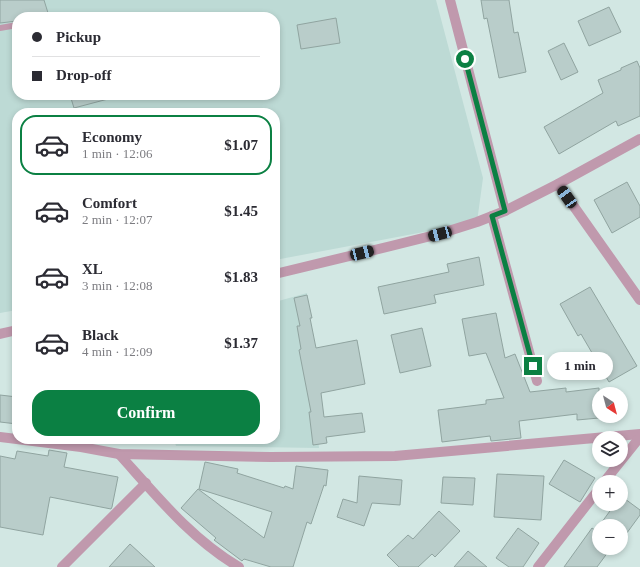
<!DOCTYPE html>
<html lang="en">
<head>
<meta charset="utf-8">
<style>
  body { margin:0; font-family:Georgia,serif; background:#f7f7f7; color:#2b2b33; height:100vh; display:flex; flex-direction:column; font-size:15px; white-space:nowrap }
  * { box-sizing:border-box; margin:0 }
  p { font-size:13px; color:#7c7c81 }
  .icon { flex:none; width:22px; height:22px; fill:none; stroke:currentColor; stroke-width:2; stroke-linecap:round; stroke-linejoin:round }
  .map { position:relative; flex:1; overflow:hidden }
  .side { position:absolute; left:12px; top:108px; width:268px; height:336px; display:flex; flex-direction:column; background:#fff; border-radius:16px; box-shadow:0 2px 6px #0003 }
  .side>* { flex:none }
  .top-card { position:absolute; left:12px; top:12px; width:268px; height:88px; border-radius:16px; box-shadow:0 2px 6px #0003; display:grid; align-content:center; height:88px; padding:0 20px; background:#fff }
  .needle { width:26px; rotate:144deg }
  .fabs { position:absolute; left:592px; top:387px; display:grid; gap:8px }
  .fabs a { display:grid; place-items:center; width:36px; height:36px; border-radius:50%; background:#fff; box-shadow:0 2px 6px #0003; font-size:20px }
  .end { position:absolute; width:18px; height:18px; margin:-9px; border:5px solid #0b8043; background:#fff; box-shadow:0 0 0 2px #fff }
  .from { border-radius:50% }
  .bubble { position:absolute; height:28px; border-radius:14px; background:#fff; box-shadow:0 2px 6px #0003; font-size:13px; font-weight:800; line-height:28px; text-align:center }
  .car { position:absolute; width:12px; height:24px; margin:-12px -6px; border-radius:5px; box-shadow:0 0 3px 1px #0007; background:linear-gradient(#222 24%,#8ab4d8 0 40%,#222 0 76%,#8ab4d8 0 86%,#222 0) }
  .top-card b { display:flex; align-items:center; gap:14px; height:38px; font-size:15px }
  .top-card b+b { border-top:1px solid #e1e1e2 }
  .top-card i { width:10px; height:10px; background:#2b2b33 }
  ul { padding:7px 0 0; list-style:none }
  li { display:flex; align-items:center; gap:12px; height:60px; margin:0 8px 6px; padding:0 12px; border:2px solid transparent; border-radius:16px }
  li div { flex:1 }
  li b { display:block; font-size:15px }
  li em { font-style:normal; font-weight:800 }
  li.active { border-color:#0b8043 }
  li>.icon { width:36px; height:36px; stroke-width:1.5 }
  .cta { display:flex; gap:8px; margin-top:auto; padding:8px 20px }
  .cta a { flex:1; height:46px; border-radius:16px; background:#0b8043; color:#fff; font-size:16px; font-weight:800; line-height:46px; text-align:center }
  .map>svg:first-child { display:block }
</style>
</head>
<body>
<div class="map">
<svg width="640" height="567" viewBox="0 0 640 567">
  <rect width="100%" height="100%" fill="#d2e7e3"/>
  <g fill="#bddad5" fill-rule="evenodd">
    <path d="M0,0H436L483,178L477,222L275,260V113H17V310L0,313ZM17,17H275V95H17Z"/>
    <polygon points="307,293 319,448 176,446 174,439 275,439 275,302"/>
  </g>
  <g fill="#b9cdca" stroke="#90a4a0">
    <polygon points="0,0 44,0 48,13 32,17 17,17 17,21 0,23"/>
    <polygon points="481,0 509,0 514,33 518,32 526,72 499,78 487,18 484,19"/>
    <polygon points="609,7 621,32 589,46 578,21"/>
    <polygon points="336,18 340,43 301,49 297,25"/>
    <polygon points="564,43 578,72 561,80 548,51"/>
    <polygon points="637,61 640,68 640,116 618,126 616,121 559,154 544,127 603,93 598,80 621,70 621,68"/>
    <polygon points="70,95 108,95 108,99 74,108"/>
    <polygon points="627,182 640,206 640,217 612,233 594,200"/>
    <polygon points="479,257 484,285 434,295 436,303 384,314 378,287 449,272 447,264"/>
    <polygon points="590,287 637,366 609,382 581,334 578,336 560,304"/>
    <polygon points="307,295 312,318 310,318 316,348 357,340 365,384 321,393 324,417 362,413 365,432 326,437 327,443 313,445 309,412 311,412 299,350 301,349 297,326 300,326 294,298"/>
    <polygon points="496,313 505,358 515,354 530,392 566,388 566,392 599,388 599,418 577,420 577,414 519,421 521,438 491,441 490,436 442,442 438,410 486,404 486,400 504,398 486,353 469,356 462,319"/>
    <polygon points="422,328 431,366 400,373 391,335"/>
    <polygon points="0,395 17,397 17,424 0,422"/>
    <polygon points="49,450 67,453 64,467 118,477 112,507 111,509 50,497 43,535 0,527 0,456 15,459 17,451 48,456"/>
    <polygon points="564,460 595,478 580,502 549,484"/>
    <polygon points="205,462 238,469 237,473 284,488 285,486 293,489 296,466 328,470 326,486 324,485 311,524 307,522 293,567 271,567 244,559 242,561 214,540 216,538 181,508 198,489 264,538 272,512 199,489"/>
    <polygon points="497,474 544,476 541,520 494,517"/>
    <polygon points="359,476 402,480 400,505 372,503 364,526 337,517 343,499 357,503"/>
    <polygon points="443,477 475,478 473,505 441,503"/>
    <polygon points="621,496 640,510 640,515 621,541 621,526 599,526 615,504 621,504"/>
    <polygon points="439,511 460,531 435,557 432,554 418,567 399,567 387,555 408,535 413,539"/>
    <polygon points="518,528 539,543 523,567 509,567 496,558"/>
    <polygon points="592,528 599,533 599,548 611,548 597,567 564,567"/>
    <polygon points="130,544 155,567 109,567"/>
    <polygon points="468,551 487,567 454,567"/>
  </g>
  <g fill="none" stroke-linecap="round" stroke-linejoin="round">
    <polyline stroke="#c099ad" stroke-width="6" points="0,28 17,25"/>
    <g stroke="#c099ad" stroke-width="10">
      <polyline points="450,0 505,211"/>
      <polyline points="558,184 640,300"/>
      <polyline points="492,216 537,381"/>
      <polyline points="275,274 391,246 439,234 477,222 505,211 558,184 640,139"/>
      <polyline points="0,334 17,330"/>
      <polyline points="0,437 81,447 119,454 271,457 395,456 640,434"/>
      <path d="M119,454C156,495 191,539 239,567"/>
      <polyline points="604,482 640,437"/>
      <polyline points="62,567 146,483"/>
      <polyline points="538,567 599,489"/>
    </g>
  </g>
  <g fill="none" stroke-linecap="round" stroke-linejoin="round">
    <polyline stroke="#0b8043" stroke-width="5" points="465,59 505,211 492,216 533,366"/>
  </g>
</svg>
<div class="fabs">
<a><svg class="needle" viewBox="-14 -14 28 28"><path d="M0-13l5 13h-10z" fill="#e53935"/><path d="M0 13l5-13h-10z" fill="#7c7c81"/></svg></a>
<a><svg class="icon" aria-label="layers" viewBox="0 0 24 24"><path d="M12 4l9 5-9 5-9-5zM3 14l9 5 9-5"/></svg></a>
<a>+</a>
<a>−</a>
</div>
<i class="end from" style="left:465px;top:59px"></i>
<i class="end" style="left:533px;top:366px"></i>
<div class="bubble" style="left:547px;top:352px;width:66px">1 min</div>
<i class="car" style="left:567px;top:197px;rotate:325deg"></i>
<i class="car" style="left:440px;top:234px;rotate:255deg"></i>
<i class="car" style="left:362px;top:253px;rotate:76deg"></i>
<div class="top-card">
<b><i class="from"></i>Pickup</b>
<b><i></i>Drop-off</b>
</div>
<section class="side">
<ul>
<li class="active"><svg class="icon" aria-label="car" viewBox="0 0 24 24"><path d="M5 17H2v-5l4-1 3-4h7l3 4 3 1v5h-3M9 17h6M6 11h13"/><circle cx="7" cy="17" r="2"/><circle cx="17" cy="17" r="2"/></svg><div><b>Economy</b><p>1 min · 12:06</p></div><em>$1.07</em></li>
<li><svg class="icon" aria-label="car" viewBox="0 0 24 24"><path d="M5 17H2v-5l4-1 3-4h7l3 4 3 1v5h-3M9 17h6M6 11h13"/><circle cx="7" cy="17" r="2"/><circle cx="17" cy="17" r="2"/></svg><div><b>Comfort</b><p>2 min · 12:07</p></div><em>$1.45</em></li>
<li><svg class="icon" aria-label="car" viewBox="0 0 24 24"><path d="M5 17H2v-5l4-1 3-4h7l3 4 3 1v5h-3M9 17h6M6 11h13"/><circle cx="7" cy="17" r="2"/><circle cx="17" cy="17" r="2"/></svg><div><b>XL</b><p>3 min · 12:08</p></div><em>$1.83</em></li>
<li><svg class="icon" aria-label="car" viewBox="0 0 24 24"><path d="M5 17H2v-5l4-1 3-4h7l3 4 3 1v5h-3M9 17h6M6 11h13"/><circle cx="7" cy="17" r="2"/><circle cx="17" cy="17" r="2"/></svg><div><b>Black</b><p>4 min · 12:09</p></div><em>$1.37</em></li>
</ul>
<div class="cta"><a>Confirm</a></div>
</section>
</div>
</body>
</html>
